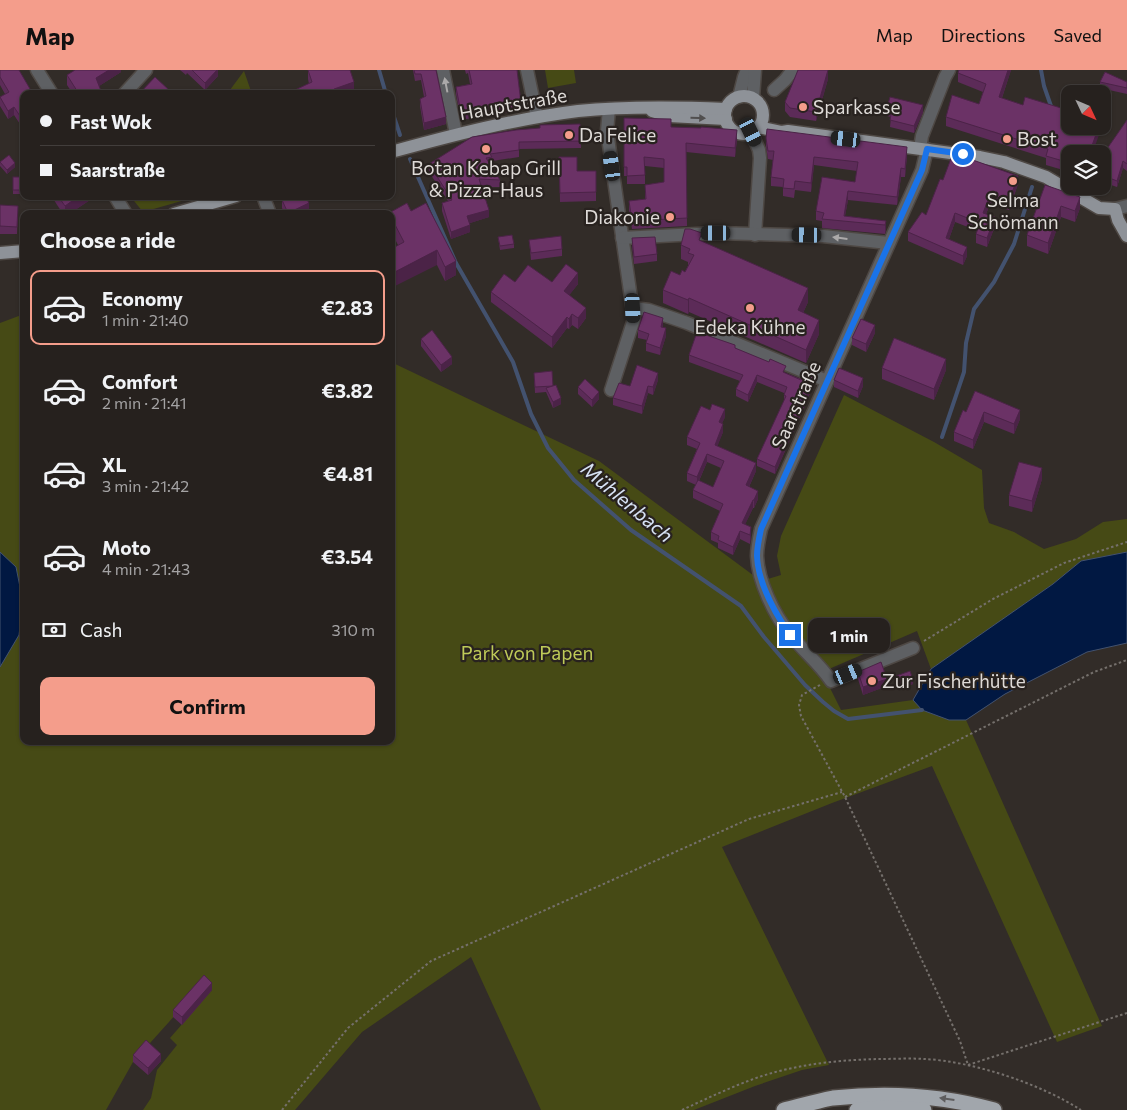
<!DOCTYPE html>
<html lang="en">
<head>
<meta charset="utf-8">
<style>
  body { margin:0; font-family:Commissioner,sans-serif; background:#2e2927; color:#f1f3f6; height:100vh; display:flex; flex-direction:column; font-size:19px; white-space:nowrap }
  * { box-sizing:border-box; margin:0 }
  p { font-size:16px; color:#a4a3a4 }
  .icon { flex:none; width:28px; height:28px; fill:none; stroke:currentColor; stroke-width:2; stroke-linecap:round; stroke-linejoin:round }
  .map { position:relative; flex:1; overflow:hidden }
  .side { position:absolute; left:20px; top:140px; width:375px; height:535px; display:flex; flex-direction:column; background:#26211e; border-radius:10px; box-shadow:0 1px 4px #0004,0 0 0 1px #423e3c }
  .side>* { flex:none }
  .hud { position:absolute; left:20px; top:20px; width:375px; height:110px; border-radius:10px; box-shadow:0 1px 4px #0004,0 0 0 1px #423e3c; display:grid; align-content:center; height:110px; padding:0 20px; background:#26211e }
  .needle { width:32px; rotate:134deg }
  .buttons { position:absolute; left:1061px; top:15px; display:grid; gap:10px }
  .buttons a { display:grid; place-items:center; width:50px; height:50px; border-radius:10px; background:#26211e; box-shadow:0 1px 4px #0004,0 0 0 1px #423e3c; font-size:25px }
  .end { position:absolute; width:22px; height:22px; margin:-11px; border:6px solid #1a73e8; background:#fff; box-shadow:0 0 0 2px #fff }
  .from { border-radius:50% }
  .bubble { position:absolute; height:35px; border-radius:10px; background:#26211e; box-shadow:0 1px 4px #0004,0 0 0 1px #423e3c; font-size:16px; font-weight:700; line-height:35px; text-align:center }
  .car { position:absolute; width:15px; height:30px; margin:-15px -8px; border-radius:6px; box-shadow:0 0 4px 1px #0007; background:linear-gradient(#222 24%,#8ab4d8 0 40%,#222 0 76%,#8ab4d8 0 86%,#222 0) }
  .hud b { display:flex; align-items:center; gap:18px; height:48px; font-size:19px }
  .hud b+b { border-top:1px solid #423e3c }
  .hud i { width:12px; height:12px; background:#f1f3f6 }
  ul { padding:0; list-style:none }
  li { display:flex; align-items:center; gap:15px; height:75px; margin:0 10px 8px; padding:0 10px; border:2px solid transparent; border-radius:10px }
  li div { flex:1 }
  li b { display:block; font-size:19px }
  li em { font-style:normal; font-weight:700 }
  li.active { border-color:#f49d8b }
  li>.icon { width:45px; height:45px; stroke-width:1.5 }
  h2 { padding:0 20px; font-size:22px; line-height:60px }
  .pay { display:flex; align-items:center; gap:12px; height:55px; padding:0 20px; font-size:19px }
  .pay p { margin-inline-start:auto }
  .action { display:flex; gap:10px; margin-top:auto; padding:10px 20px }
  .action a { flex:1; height:58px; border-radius:10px; background:#f49d8b; color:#111; font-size:20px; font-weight:700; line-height:58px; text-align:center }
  header { display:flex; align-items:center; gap:30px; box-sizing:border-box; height:70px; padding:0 25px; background:#f49d8b; color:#111 }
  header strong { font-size:24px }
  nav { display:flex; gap:28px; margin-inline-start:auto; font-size:18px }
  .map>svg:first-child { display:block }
</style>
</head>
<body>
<header>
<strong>Map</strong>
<nav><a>Map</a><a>Directions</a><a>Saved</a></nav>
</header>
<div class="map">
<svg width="1127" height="1040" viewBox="0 0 1127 1040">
  <rect width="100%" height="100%" fill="#322c28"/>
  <g fill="#464a15">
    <polygon points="545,0 574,0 576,13 548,18"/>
    <polygon points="244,1 252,24 227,24"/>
    <polygon points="130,126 199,126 143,142"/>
    <path d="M24,244V671H391V292L599,391L761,511L781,505L777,486L781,466L844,325L934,372L982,400L984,438L989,453L1014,462L1044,479L1076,469L1103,452L1127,449V482L1081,491L1053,514L931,599L917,561L822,602L841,640L913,630C928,646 945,649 966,650L1102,956L1057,972L932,696L832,733L722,777L829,995L802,1000L755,1016L694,1040H541L471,887L362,962L295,1040H143L151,1028L157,1000L177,975L170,968L212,920L204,913L133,992L106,1040H0V253Z"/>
  </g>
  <g fill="#011842" stroke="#43526f">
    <polygon points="0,482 16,497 23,532 19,565 0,597"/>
    <polygon points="1127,482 1127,573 1087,582 1005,624 966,650 949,650 922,640 913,630 931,599 1053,514 1081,491"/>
  </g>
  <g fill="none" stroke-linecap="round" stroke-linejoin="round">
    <g stroke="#43526f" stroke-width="4">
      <polyline points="379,0 386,24"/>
      <polyline points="1041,0 1044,16 1052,39"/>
      <polyline points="391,38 400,65"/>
      <polyline points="410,89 456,193 513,292 531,344 548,378 574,410 631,460 741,536 764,567 805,615 823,632 834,641 848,649 922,640"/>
      <polyline points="942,367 964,302 966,273 974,239 994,212 1014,174 1032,117"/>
    </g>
    <g stroke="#4e4844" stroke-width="15">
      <g id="minor">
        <polyline points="37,0 52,24"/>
        <polyline points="443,0 456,64"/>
        <polyline points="527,0 537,47"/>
        <polyline points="774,20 785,10 793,0"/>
        <polyline points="124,24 146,0"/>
        <polyline points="739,27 744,7 747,0"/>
        <polyline points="753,28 755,0"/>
        <polyline points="609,39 607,61 634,249 611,320"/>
        <polyline points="751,62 759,80 760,88 755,165"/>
        <polyline points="920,78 922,66 945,7 949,0"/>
        <polyline points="115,126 126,144"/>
        <polyline points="263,126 270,144"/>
        <polyline points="1115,139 1127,136"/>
        <polyline points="622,168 716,163 823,166 888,173"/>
        <polyline points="633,238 649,240 687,253 827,311"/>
        <path d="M913,578L831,611C819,593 803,581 790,564C774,545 758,511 757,486C757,477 759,468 761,459L922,100L927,79"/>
      </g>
    </g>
    <g stroke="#4e4844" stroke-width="15">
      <g id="major">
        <circle cx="744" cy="45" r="19"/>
        <polyline points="652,41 669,46 726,49"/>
        <polyline points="758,57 782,62 788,61 980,87 1004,92 1046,107 1099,138 1115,139 1118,150 1127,166"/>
        <path d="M391,82C453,65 514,49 578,41C627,36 677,37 726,39"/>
        <polyline points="174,144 236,126"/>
        <polyline points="0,183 24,181"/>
      </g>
    </g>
    <g stroke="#4e4844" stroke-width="18">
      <g id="highway">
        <path d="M784,1040C800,1036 817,1031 833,1028C888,1022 941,1025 994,1040"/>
        <polyline points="857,1040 882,1038 924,1040"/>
      </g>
    </g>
    <g stroke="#75706c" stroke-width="2" stroke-dasharray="2.5 2.5" stroke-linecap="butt">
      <polyline points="924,571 993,529 1064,493 1127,472"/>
      <polyline points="820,615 802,625 799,635 801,646 845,727 960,971 968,995"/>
      <polyline points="845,727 1094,602 1127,590"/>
      <polyline points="968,995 1127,943"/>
      <polyline points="282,1040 348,958 431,891 749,749 842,722"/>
      <path d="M682,1040C708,1028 735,1015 762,1006C799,994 840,990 878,989C893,989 909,988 924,989C972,991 1041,1014 1081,1040"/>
    </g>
    <use href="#minor" stroke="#5e6063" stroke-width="12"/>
    <use href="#major" stroke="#8e9298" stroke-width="12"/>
    <use href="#highway" stroke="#a1a6ac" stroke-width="15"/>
  </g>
  <g fill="#5c2b58" fill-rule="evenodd">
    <polygon points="0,0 24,24 24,60 14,45 8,49 0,36 0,27 5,24 0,15"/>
    <polygon points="121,0 121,2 99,16 101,24 73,24 67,15 67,5"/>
    <polygon points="180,0 218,0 218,6 205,20 187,3 186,5"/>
    <polygon points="308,0 354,21 347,24 295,24 295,20 309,14 308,9"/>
    <polygon points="413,0 436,0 446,54 424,60 420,36 420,29 424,27 421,10 415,11"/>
    <polygon points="465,0 517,0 521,33 521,40 461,50 456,24 456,17 470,14 468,3 466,4"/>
    <polygon points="959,0 1011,0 1002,28 1070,56 1100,56 1099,65 1070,84 1070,102 1046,95 1046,88 946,56 946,47 979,34 983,22 958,12 958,3"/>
    <polygon points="828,9 816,51 790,47 785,41 785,32"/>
    <polygon points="1100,12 1127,12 1127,24 1100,18"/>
    <polygon points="887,38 923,42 914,63 890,57 891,47 887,46"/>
    <polygon points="624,48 737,69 735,87 686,82 687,156 632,159 629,140 629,131 645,129 645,115 664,112 664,98 645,96 645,114 627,114 627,106 624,106"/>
    <polygon points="1127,50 1127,101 1123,98 1117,117 1102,112 1102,86"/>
    <polygon points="580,54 581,78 519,79 519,87 492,91 492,95 490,95 500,110 500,117 481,117 489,147 470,153 470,162 451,169 442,141 442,133 448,131 429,102 429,94 540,58"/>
    <polygon points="766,68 907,85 905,107 901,107 897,135 848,130 845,146 886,151 886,159 885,164 822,158 822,151 816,150 816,141 855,112 857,101 814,95 811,122 795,120 794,128 783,126 783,117 771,116 771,107 773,90 768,89 766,76"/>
    <polygon points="559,87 577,101 596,101 596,131 560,132"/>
    <polygon points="0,92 15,97 7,104 0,96"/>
    <rect x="13" y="107" width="10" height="17"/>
    <polygon points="943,110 1018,114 1009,140 990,134 986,144 995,156 987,177 976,173 976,164 978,161 955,152 949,169 967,186 963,195 908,171 908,162 926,145"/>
    <polygon points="1045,115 1080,138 1075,152 1061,147 1048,184 1027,176 1027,165"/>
    <polygon points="52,126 90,126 90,130 69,144 63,144 52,127"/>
    <polygon points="282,130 309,140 301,144 285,144 282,138"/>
    <polygon points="0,135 18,136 17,164 0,164"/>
    <polygon points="411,141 456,205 445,211 437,195 398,175 391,161 391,144 389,144 389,143"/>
    <polygon points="498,167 514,174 514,178 500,180"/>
    <polygon points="632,168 657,184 657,191 634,194 632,176"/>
    <polygon points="529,170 562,179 562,186 531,190"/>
    <polygon points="702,171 808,232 803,243 819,264 806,293 689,242 688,244 663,233 663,220 685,202 688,196 688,192 681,189 681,175"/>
    <polygon points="515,212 552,212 578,214 569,225 586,248 578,259 572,255 569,259 567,258 552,278 491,232 491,222"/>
    <polygon points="663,256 663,257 666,266 660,285 646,281 646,273 647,270 638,268 638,260"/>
    <polygon points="875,263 866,282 852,275 852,268"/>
    <polygon points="421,269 452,294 441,302 421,276"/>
    <polygon points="735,278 786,303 814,314 775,404 757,396 757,389 784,332 784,323 757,312 748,332 736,326 736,319 740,311 689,292 689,285"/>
    <polygon points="882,298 946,300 934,330 882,309"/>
    <polygon points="534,303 553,316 561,334 553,338 546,322 535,323"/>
    <polygon points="658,310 653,325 648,323 642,344 613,335 613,328 630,316"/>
    <polygon points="834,310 863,316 858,328 834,317"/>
    <polygon points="578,317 599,329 592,337 578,324"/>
    <polygon points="1020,340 1020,349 1014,364 984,352 973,379 954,371 954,362 966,342"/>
    <path d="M725,347L722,353L723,362L717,376L756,401L749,417L758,429L754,438H753L745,454L751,465L750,474L740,469L733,485L718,478V473L711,470V462L720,441L693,428V420L696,415L687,411V403L697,379L687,375V367ZM707,392L721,398L713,417L699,411Z"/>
    <polygon points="1042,409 1032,442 1009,436 1009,425"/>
    <polygon points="858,602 887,616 863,625 858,609"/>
    <polygon points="896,606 913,614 899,619 896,610"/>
    <polygon points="212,920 182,955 173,947 173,940"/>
    <polygon points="133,985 161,991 148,1005 133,992"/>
  </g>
  <g fill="#4b2347">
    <polygon points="109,0 121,0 121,2 96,18 96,8"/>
    <polygon points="217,0 218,0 218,6 205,20 205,13"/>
    <polygon points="828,0 828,9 816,51 816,42"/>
    <polygon points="1008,0 1011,0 999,36 999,27"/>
    <polygon points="354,12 354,21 347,24 334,24 334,19"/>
    <polygon points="923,35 923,42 914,63 914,56"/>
    <polygon points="14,37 14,45 8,49 8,41"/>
    <polygon points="1104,39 1104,48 1102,51 1102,41"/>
    <polygon points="446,47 446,54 424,60 424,53"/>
    <polygon points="1096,56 1100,56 1099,65 1092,84 1089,84"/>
    <polygon points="737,60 737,69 735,87 735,78"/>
    <polygon points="907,77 907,85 905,107 905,99"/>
    <polygon points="814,87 814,95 811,122 811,113"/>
    <polygon points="1123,91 1123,98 1117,117 1117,111"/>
    <polygon points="15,93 15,97 7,104 7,100"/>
    <polygon points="901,98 901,107 897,135 897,127"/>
    <polygon points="1018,106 1018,114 1009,140 1009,131"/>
    <polygon points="848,121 848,130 844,151 844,146"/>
    <polygon points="990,125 990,134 983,152 983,143"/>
    <polygon points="79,126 90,126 90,130 69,144 65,144 65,136"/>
    <polygon points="1080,127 1080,138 1075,152 1075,141"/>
    <polygon points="309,133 309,140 301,144 288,144 288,143"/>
    <polygon points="1061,136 1061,147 1048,184 1048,173"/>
    <polygon points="489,140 489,147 467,154 467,146"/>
    <polygon points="955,143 955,152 946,177 946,168"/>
    <polygon points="995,147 995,156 987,177 987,168"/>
    <polygon points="886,151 886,159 885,164 885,155"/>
    <polygon points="470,155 470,162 451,169 451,162"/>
    <polygon points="967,177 967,186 963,195 963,186"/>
    <polygon points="437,180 437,195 391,218 391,204"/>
    <polygon points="456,191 456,205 445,211 445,197"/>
    <polygon points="578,203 578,214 564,232 564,221"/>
    <polygon points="808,218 808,232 798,254 798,240"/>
    <polygon points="689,228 689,242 688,244 688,230"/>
    <polygon points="586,238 586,248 578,259 578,248"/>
    <polygon points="572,244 572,255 569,259 569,249"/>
    <polygon points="567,247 567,258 552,278 552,267"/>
    <polygon points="663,248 663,256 661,264 661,257"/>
    <polygon points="819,250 819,264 806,293 806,280"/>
    <polygon points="875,255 875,263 866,282 866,274"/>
    <polygon points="666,258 666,266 660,285 660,278"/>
    <polygon points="452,287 452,294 441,302 441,295"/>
    <polygon points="946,289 946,300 934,330 934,319"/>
    <polygon points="658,303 658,310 653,325 653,317"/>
    <polygon points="757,305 757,312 748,332 748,325"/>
    <polygon points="814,307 814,314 775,404 775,397"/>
    <polygon points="863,308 863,316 858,328 858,321"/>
    <polygon points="648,316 648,323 642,344 642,336"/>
    <polygon points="599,322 599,329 592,337 592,330"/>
    <polygon points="561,328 561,334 553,338 553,332"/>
    <polygon points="725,339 725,347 719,360 719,352"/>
    <polygon points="1020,340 1020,349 1014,364 1014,354"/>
    <polygon points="984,342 984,352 973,379 973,370"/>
    <polygon points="723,354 723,362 715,383 715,375"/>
    <polygon points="707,384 707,392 697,415 697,407"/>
    <polygon points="756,393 756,401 746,423 746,415"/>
    <polygon points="1042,398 1042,409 1032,442 1032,431"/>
    <polygon points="758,421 758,429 754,438 754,430"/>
    <polygon points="753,430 753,438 742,461 742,453"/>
    <polygon points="751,457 751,465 750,474 750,465"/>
    <polygon points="740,461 740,469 733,485 733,477"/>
    <polygon points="887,609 887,616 863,625 863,617"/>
    <polygon points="913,610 913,614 899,619 899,615"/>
    <polygon points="212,913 212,920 182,955 182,947"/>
    <polygon points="161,984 161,991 148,1005 148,998"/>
  </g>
  <g fill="#6b3266" stroke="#4b2347">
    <polygon points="0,0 19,0 33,24 24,24 24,52 14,37 8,41 0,27 9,22 0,7"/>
    <polygon points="75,0 109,0 96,8 101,21 97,24 79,24 67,5"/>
    <polygon points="192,0 217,0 205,13"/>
    <polygon points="308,0 350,0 354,12 334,19 336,24 324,24 323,23 321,24 297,24 295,20 312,12"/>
    <polygon points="414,0 436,0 446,47 424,53 420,29 426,26 421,4 415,4"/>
    <polygon points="469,0 517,0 521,33 461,43 456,17 472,14"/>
    <polygon points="798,0 828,0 816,42 790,38 785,32"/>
    <polygon points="959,0 1008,0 999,27 1023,35 1025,27 1061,38 1068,23 1071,24 1070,24 1070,56 1099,56 1089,84 1070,84 1070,93 1046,86 1048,79 946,47 952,25 979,34 986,14 958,3"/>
    <polygon points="1105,2 1127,12 1127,18 1100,12"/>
    <polygon points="155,7 169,20 166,24 139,24"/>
    <polygon points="890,27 923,35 914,56 890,50 892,40 887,38"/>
    <polygon points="624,48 671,49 671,57 701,58 701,57 737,60 735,78 686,73 687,148 632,151 629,131 646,129 645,115 664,112 664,89 644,87 645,105 627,106 627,97 624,97"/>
    <polygon points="1127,50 1127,94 1123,91 1117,111 1102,105 1102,86"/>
    <polygon points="580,54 581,71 519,72 519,80 490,84 492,87 486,88 500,110 479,109 489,140 467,146 470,155 451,162 442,133 452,130 429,94 472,67 516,60 540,58 540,55"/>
    <polygon points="767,59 907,77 905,99 901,98 897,127 848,121 844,146 886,151 885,155 822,149 824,143 816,141 822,107 855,112 858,92 814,87 811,113 795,111 794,119 783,118 784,109 771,107 774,81 768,81 766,68"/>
    <polygon points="953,83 1018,106 1009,131 990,125 983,143 995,147 987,168 976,164 980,153 955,143 946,168 967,177 963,186 908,162 922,142 926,145 940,109 943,110"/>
    <polygon points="9,85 15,93 7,100 0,92"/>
    <polygon points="559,87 577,87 577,101 596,101 596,122 560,123"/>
    <rect x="13" y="107" width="10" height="13"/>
    <polygon points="1045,115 1080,127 1075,141 1061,136 1048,173 1027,165"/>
    <polygon points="58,126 79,126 65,136"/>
    <polygon points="291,126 305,126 309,133 288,143 282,130"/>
    <polygon points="407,133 411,141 426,133 456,191 445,197 437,180 391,204 391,179 404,172 391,147 391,144 390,144 389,143"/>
    <polygon points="0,135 18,136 17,157 0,156"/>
    <polygon points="685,159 690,159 702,163 699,170 808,218 798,240 819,250 806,280 689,228 688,230 663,220 671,201 680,205 682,200 685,202 694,185 688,183 690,179 681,175"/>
    <polygon points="512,165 514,174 500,176 498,167"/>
    <polygon points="561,166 562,179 531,183 529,170"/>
    <polygon points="655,167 657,184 634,187 632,168"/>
    <polygon points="566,194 578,203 564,221 586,238 578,248 572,244 569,249 567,247 552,267 491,222 504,204 515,212 528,195 552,212"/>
    <polygon points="644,242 663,248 661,257 666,258 660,278 646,273 649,264 638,260"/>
    <polygon points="861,249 875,255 866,274 852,268"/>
    <polygon points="432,260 452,287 441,295 421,269"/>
    <polygon points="697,262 735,275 735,278 769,292 770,289 786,296 783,302 801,310 804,303 814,307 775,397 757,389 786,326 784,325 787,317 757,305 748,325 736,319 743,305 689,285"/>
    <polygon points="894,268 946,289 934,319 882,298"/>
    <polygon points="637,295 658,303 653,317 648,316 642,336 613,328 619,313 630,316"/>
    <polygon points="839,298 863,308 858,321 834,310"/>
    <polygon points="552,301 553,316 535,317 534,303"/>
    <polygon points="585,309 599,322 592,330 578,317"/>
    <polygon points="556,315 561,328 553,332 546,318"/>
    <polygon points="975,321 1020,340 1014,354 984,342 973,370 954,362 963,340 966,342"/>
    <polygon points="712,334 725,339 719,352 723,354 715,375 756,393 746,415 758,421 754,430 753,430 742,453 751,457 750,465 740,461 733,477 718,470 719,466 711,462 723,434 693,420 698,410 713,417 724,391 707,384 697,407 687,403 700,373 687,367 701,336 710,340"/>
    <polygon points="1019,392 1042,398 1032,431 1009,425"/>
    <polygon points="881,592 887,609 863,617 858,602"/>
    <polygon points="910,601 913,610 899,615 896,606"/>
    <polygon points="204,905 212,913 182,947 173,940"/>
    <polygon points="146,970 161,984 148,998 133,985"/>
  </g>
  <defs><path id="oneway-solid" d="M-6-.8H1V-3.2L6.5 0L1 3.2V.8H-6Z" transform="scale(1.25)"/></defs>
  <g fill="#aba9a9">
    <use href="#oneway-solid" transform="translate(446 15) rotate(-101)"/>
    <use href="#oneway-solid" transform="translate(840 168) rotate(-173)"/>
  </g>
  <use fill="#514f4f" href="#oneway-solid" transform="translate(698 48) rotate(2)"/>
  <use fill="#5e5d5e" href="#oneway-solid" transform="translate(947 1029) rotate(-172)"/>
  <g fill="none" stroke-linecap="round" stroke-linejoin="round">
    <path stroke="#1a73e8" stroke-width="6" d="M790,565C775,543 758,514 757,486C757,477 759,468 761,459L922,100L927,79L963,84"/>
  </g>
  <g fill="#f49d8b" stroke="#28221f" stroke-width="2">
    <circle cx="803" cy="37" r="5"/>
    <circle cx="569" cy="65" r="5"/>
    <circle cx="1007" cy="69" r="5"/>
    <circle cx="486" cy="79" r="5"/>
    <circle cx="1013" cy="111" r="5"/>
    <circle cx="670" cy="147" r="5"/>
    <circle cx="750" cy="238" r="5"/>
    <circle cx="872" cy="611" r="5"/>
  </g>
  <g text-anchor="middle" stroke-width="4.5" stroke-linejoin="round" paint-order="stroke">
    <g font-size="19" fill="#dedad7" stroke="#28221f">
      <text transform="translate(513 34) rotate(-10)" y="7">Hauptstraße</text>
      <text transform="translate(796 335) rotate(-66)" y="7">Saarstraße</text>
    </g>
    <g font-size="19" fill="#dedad7" stroke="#28221f" text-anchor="start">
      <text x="813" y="44">Sparkasse</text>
      <text x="579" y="72">Da Felice</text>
      <text x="1017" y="76">Bost</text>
      <text x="486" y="105" text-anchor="middle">Botan Kebap Grill<tspan x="486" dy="22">&amp; Pizza-Haus</tspan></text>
      <text x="1013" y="137" text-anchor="middle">Selma<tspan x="1013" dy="22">Schömann</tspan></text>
      <text x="660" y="154" text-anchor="end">Diakonie</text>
      <text x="750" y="264" text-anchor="middle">Edeka Kühne</text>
      <text x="882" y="618">Zur Fischerhütte</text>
    </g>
    <g font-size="19" fill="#beca58" stroke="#28221f">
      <text x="527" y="590">Park von Papen</text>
    </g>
    <g font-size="20" font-style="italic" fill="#d7e2f4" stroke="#28221f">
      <text transform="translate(627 432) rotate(40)" y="7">Mühlenbach</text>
    </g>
  </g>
</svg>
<div class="buttons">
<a><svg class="needle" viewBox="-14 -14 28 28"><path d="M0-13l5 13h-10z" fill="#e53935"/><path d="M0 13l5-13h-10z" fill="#a4a3a4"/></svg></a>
<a><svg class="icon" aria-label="layers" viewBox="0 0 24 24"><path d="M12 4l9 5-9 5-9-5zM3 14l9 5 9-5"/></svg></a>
</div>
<i class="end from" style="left:963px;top:84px"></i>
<i class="end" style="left:790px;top:565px"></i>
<div class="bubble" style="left:808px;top:548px;width:82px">1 min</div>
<i class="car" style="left:751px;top:62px;rotate:154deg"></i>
<i class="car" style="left:846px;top:69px;rotate:277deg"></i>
<i class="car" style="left:612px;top:96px;rotate:352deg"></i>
<i class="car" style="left:716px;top:163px;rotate:270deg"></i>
<i class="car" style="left:807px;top:165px;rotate:271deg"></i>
<i class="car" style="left:633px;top:238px;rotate:177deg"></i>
<i class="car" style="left:848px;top:604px;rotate:68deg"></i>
<div class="hud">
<b><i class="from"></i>Fast Wok</b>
<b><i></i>Saarstraße</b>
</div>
<section class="side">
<h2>Choose a ride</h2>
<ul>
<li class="active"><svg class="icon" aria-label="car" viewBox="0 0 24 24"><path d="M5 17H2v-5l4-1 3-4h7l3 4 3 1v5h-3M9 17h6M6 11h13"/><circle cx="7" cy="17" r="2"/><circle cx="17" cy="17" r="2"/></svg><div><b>Economy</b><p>1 min · 21:40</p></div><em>€2.83</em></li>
<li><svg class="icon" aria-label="car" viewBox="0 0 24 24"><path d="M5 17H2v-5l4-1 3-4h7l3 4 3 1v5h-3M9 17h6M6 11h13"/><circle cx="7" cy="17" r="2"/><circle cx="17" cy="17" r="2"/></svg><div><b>Comfort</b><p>2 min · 21:41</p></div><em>€3.82</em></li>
<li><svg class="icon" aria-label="car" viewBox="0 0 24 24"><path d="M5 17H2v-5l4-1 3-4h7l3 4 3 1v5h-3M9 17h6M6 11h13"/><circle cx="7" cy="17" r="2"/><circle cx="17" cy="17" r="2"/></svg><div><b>XL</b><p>3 min · 21:42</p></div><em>€4.81</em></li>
<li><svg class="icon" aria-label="car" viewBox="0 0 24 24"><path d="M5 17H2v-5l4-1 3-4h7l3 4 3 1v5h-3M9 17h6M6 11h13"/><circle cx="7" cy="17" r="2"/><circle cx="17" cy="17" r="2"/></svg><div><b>Moto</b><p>4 min · 21:43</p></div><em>€3.54</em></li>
</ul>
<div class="pay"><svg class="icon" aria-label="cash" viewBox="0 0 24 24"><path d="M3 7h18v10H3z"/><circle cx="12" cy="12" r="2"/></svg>Cash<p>310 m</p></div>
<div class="action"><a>Confirm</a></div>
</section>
</div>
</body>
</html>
